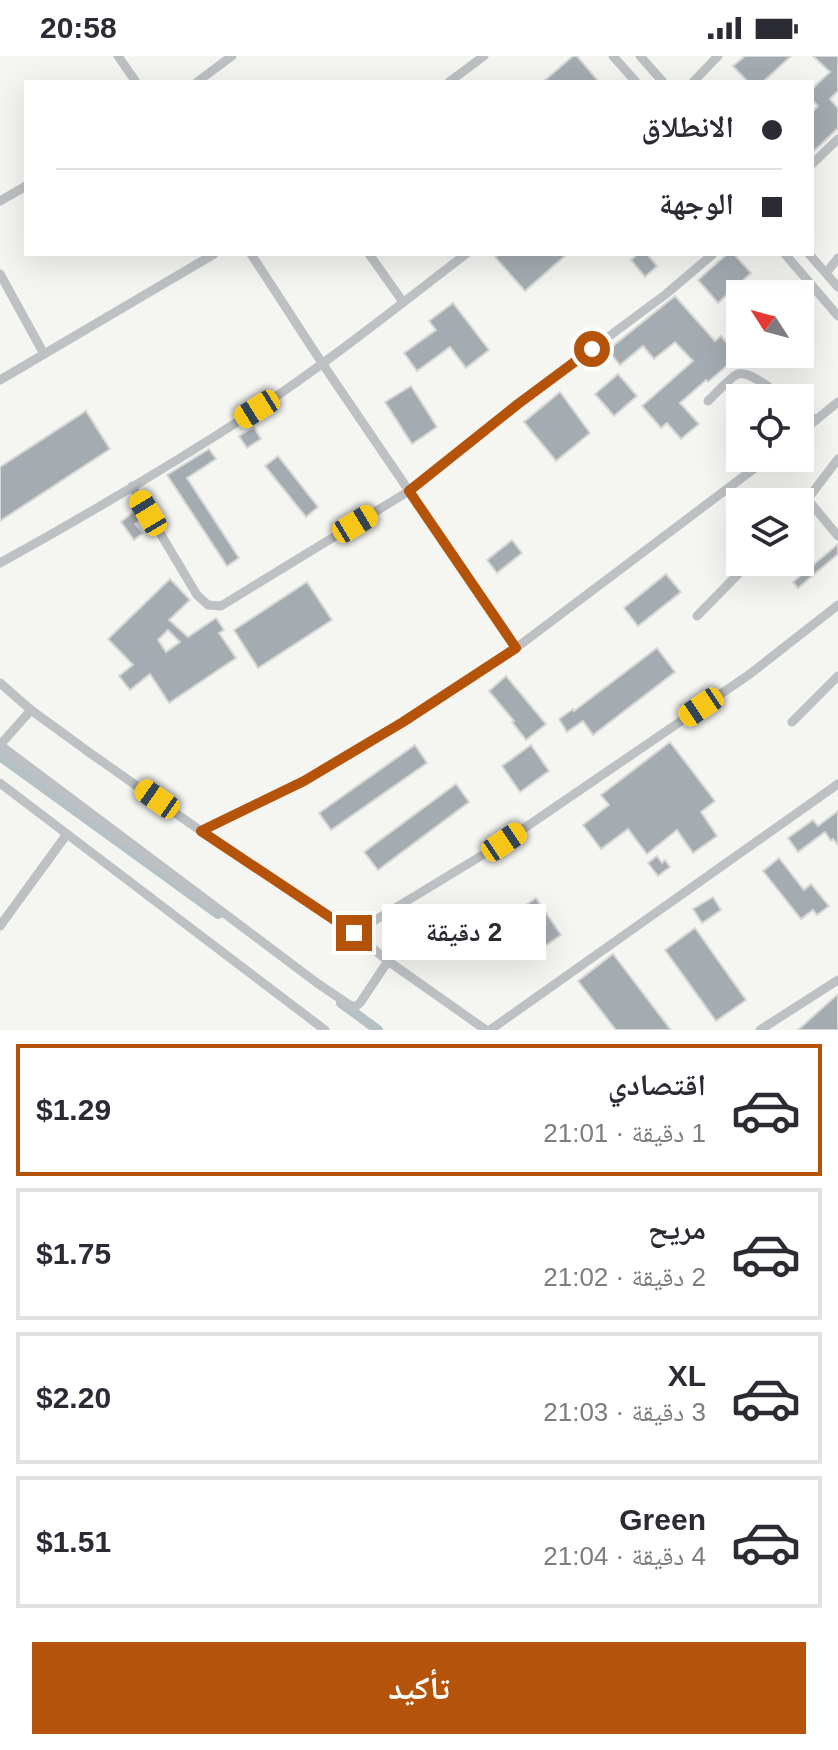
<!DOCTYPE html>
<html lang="ar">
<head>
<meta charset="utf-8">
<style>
  body { margin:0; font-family:Arial,"Noto Naskh Arabic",sans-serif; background:#f7f7f7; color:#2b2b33; direction:rtl; height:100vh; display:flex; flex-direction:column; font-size:30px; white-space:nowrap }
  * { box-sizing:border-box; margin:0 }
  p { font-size:26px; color:#7c7c81 }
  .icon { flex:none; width:44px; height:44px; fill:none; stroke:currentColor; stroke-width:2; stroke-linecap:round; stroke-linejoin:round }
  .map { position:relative; height:974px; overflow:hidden; direction:ltr }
  .details { display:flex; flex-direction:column; background:#fff; flex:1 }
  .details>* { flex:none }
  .banner { position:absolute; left:24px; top:24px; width:790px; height:176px; border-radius:0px; box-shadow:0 8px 32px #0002; direction:rtl; display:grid; align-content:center; height:176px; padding:0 32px; background:#fff }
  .needle { width:52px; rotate:306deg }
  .tools { position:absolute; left:726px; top:224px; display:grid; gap:16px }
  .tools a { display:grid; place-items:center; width:88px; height:88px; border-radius:0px; background:#fff; box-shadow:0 8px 32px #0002; font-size:40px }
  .end { position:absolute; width:36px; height:36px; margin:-18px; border:10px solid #b45309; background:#fff; box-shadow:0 0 0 4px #fff }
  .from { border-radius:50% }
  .bubble { position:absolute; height:56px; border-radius:0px; background:#fff; box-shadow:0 8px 32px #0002; font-size:26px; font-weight:700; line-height:56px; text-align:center; direction:rtl }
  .car { position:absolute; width:24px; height:48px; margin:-24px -12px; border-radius:10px; box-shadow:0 0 6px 2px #0007; background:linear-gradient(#f5c518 24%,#345 0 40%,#f5c518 0 76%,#345 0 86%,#f5c518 0) }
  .banner b { display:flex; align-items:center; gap:28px; height:76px; font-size:30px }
  .banner b+b { border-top:2px solid #e1e1e2 }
  .banner i { width:20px; height:20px; background:#2b2b33 }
  ul { padding:14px 0 0; list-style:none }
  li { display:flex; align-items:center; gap:24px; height:132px; margin:0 16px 12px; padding:0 16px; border:4px solid #e1e1e2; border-radius:0px }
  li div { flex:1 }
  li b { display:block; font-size:30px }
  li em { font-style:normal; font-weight:700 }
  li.selected { border-color:#b45309 }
  li>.icon { width:72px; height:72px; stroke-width:1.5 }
  .cta { display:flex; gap:16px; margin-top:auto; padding:16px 32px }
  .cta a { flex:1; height:92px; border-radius:0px; background:#b45309; color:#fff; font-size:32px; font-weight:700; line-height:92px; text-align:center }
  .status { display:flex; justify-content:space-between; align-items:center; height:56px; padding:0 40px; background:#fff; direction:ltr }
  .status svg { height:22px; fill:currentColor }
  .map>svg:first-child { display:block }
</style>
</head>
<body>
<div class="status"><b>20:58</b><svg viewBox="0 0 49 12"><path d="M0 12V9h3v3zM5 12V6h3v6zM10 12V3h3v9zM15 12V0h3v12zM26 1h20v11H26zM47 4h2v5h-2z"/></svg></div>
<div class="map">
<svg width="838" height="974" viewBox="0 0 838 974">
  <rect width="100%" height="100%" fill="#f5f5f2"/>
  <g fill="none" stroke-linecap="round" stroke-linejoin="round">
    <g stroke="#b5c1c4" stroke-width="10">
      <polyline points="0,700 218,858"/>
      <polyline points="341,947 378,974"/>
    </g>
  </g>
  <g fill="#a5acb1" stroke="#d7d7d5" stroke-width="2" fill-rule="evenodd">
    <polygon points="573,0 577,0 599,26 543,26"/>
    <polygon points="745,0 791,0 763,26 748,26 733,10"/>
    <polygon points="813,0 838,0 838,35 830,43 838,52 838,72 812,97 812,56 818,50 812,44 812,33 830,16"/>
    <polygon points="499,198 567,198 525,235 495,201"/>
    <polygon points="638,198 647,198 657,210 645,221 631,204"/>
    <polygon points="727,198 734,198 751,217 718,247 698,224"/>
    <polygon points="675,240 715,285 721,280 738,300 708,326 706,324 680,347 699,368 681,383 667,367 661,372 642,350 693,305 675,286 654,303 643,290 620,309 608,294"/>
    <polygon points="453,247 489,294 466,312 450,291 417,315 404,297 436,274 429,265"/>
    <polygon points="618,318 637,340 614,360 595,338"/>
    <polygon points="411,330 437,371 412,388 385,346"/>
    <polygon points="560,336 590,377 556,405 524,366"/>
    <polygon points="86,355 110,393 0,465 0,411"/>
    <polygon points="254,371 261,383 247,392 239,380"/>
    <polygon points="209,393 216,403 187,422 239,502 227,510 167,419"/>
    <polygon points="278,400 318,451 306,461 265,410"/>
    <polygon points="136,454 142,462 135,468 143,477 134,484 121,466"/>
    <polygon points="512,484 522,497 497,517 487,504"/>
    <polygon points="838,488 838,498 798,532 793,526"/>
    <polygon points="666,518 681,536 638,570 624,552"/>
    <path d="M170,523L190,544L169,564L188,581L216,562L224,574L219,577L236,602L169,647L150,618L130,634L119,620L133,609L108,583ZM168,574L180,586L166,596L158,584Z"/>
    <polygon points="307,526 332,564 258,612 234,574"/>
    <polygon points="657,592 675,616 593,679 583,665 567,676 559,663 573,653 574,655"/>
    <polygon points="506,620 546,668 526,684 512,666 514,665 489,635"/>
    <polygon points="670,686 715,745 701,756 717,780 693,797 677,774 647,798 628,773 601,793 583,769 609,749 601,739"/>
    <polygon points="415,689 427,707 331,774 319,757"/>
    <polygon points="531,689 549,715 520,736 502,710"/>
    <polygon points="456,728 469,746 378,814 364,796"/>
    <polygon points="838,755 838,789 833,783 831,785 825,776 798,796 788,782 813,764 818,770"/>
    <polygon points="657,800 662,807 665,804 670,811 658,820 648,807"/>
    <polygon points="779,802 804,834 811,828 829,850 817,859 813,854 801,863 763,815"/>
    <polygon points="713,841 721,854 702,867 693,853"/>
    <polygon points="536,842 561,879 542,892 517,855"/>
    <polygon points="695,872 746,944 716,965 665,894"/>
    <polygon points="613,898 671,974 616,974 578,925"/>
    <polygon points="838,938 838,974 798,974"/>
  </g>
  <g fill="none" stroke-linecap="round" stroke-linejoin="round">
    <g stroke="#bdc1c4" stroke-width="9">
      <polyline points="118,0 136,26"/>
      <polyline points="613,0 636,26"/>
      <polyline points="640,0 663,26"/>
      <polyline points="197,26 232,0"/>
      <polyline points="449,26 484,0"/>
      <polyline points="693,26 718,0"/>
      <polyline points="812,108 838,83"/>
      <polyline points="0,145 26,130"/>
      <polyline points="251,198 322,307 516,592"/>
      <polyline points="369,198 403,246"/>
      <polyline points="785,198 838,260"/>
      <polyline points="809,198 838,231"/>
      <polyline points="826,217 838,202"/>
      <polyline points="0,218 44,298"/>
      <polyline points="0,324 214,198"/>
      <path d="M708,345C716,338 730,321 738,318C749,314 775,336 784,342"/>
      <polyline points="800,353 816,364"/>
      <polyline points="800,377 838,346"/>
      <polyline points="132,430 197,539 208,549 221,550 409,435 518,348 666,238 713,198"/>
      <polyline points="808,444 838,480"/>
      <polyline points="800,453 838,403"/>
      <path d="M0,507C87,459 173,408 256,354C328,306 397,251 466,198"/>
      <polyline points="697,560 750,506"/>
      <polyline points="0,627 31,654 90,697 201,775 354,877 388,905 486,974"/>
      <polyline points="31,654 0,689 317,927 351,950 356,950 360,947 388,905"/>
      <polyline points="792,666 838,620"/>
      <polyline points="0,727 325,974"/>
      <polyline points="201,775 304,725 403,666 516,592 768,402"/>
      <polyline points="0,870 67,778"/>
      <polyline points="354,877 504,786 750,618 838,549"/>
      <polyline points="490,974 838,728"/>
      <polyline points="760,974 838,924"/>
    </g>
  </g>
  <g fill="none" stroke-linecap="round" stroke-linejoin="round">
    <polyline stroke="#b45309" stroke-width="10" points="354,877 201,775 304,725 403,666 516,592 409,435 518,348 592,293"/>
  </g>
</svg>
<div class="tools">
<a><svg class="needle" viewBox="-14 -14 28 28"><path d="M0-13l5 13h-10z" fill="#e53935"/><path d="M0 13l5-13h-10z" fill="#7c7c81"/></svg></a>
<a><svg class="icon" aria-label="locate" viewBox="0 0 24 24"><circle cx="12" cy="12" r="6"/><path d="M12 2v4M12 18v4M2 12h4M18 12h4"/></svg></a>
<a><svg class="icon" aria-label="layers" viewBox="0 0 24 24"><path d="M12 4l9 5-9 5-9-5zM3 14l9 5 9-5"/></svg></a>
</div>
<i class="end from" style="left:592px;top:293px"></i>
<i class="end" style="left:354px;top:877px"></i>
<div class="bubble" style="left:382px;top:848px;width:164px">2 دقيقة</div>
<i class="car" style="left:257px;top:353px;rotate:238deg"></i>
<i class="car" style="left:148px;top:457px;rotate:329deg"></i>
<i class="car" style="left:355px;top:468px;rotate:59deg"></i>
<i class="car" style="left:701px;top:651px;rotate:236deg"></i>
<i class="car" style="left:157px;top:743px;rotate:305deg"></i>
<i class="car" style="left:504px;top:786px;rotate:56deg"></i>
<div class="banner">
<b><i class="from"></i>الانطلاق</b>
<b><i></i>الوجهة</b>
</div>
</div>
<section class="details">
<ul>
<li class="selected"><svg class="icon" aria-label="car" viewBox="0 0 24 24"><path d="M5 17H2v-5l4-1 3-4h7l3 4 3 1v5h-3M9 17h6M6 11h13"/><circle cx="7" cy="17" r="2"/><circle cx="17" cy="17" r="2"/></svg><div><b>اقتصادي</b><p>1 دقيقة · 21:01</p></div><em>$1.29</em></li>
<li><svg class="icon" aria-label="car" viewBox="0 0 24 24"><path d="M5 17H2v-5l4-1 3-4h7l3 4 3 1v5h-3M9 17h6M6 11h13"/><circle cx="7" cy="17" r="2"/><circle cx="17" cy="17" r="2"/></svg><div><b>مريح</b><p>2 دقيقة · 21:02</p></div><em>$1.75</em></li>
<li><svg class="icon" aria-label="car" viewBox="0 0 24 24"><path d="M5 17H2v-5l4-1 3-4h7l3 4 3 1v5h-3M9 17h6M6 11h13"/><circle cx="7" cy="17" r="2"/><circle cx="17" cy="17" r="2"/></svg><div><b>XL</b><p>3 دقيقة · 21:03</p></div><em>$2.20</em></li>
<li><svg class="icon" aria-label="car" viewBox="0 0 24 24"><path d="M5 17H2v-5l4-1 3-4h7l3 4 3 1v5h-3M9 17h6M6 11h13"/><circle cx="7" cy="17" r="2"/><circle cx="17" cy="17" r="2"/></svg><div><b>Green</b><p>4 دقيقة · 21:04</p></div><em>$1.51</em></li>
</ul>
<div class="cta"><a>تأكيد</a></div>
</section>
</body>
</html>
